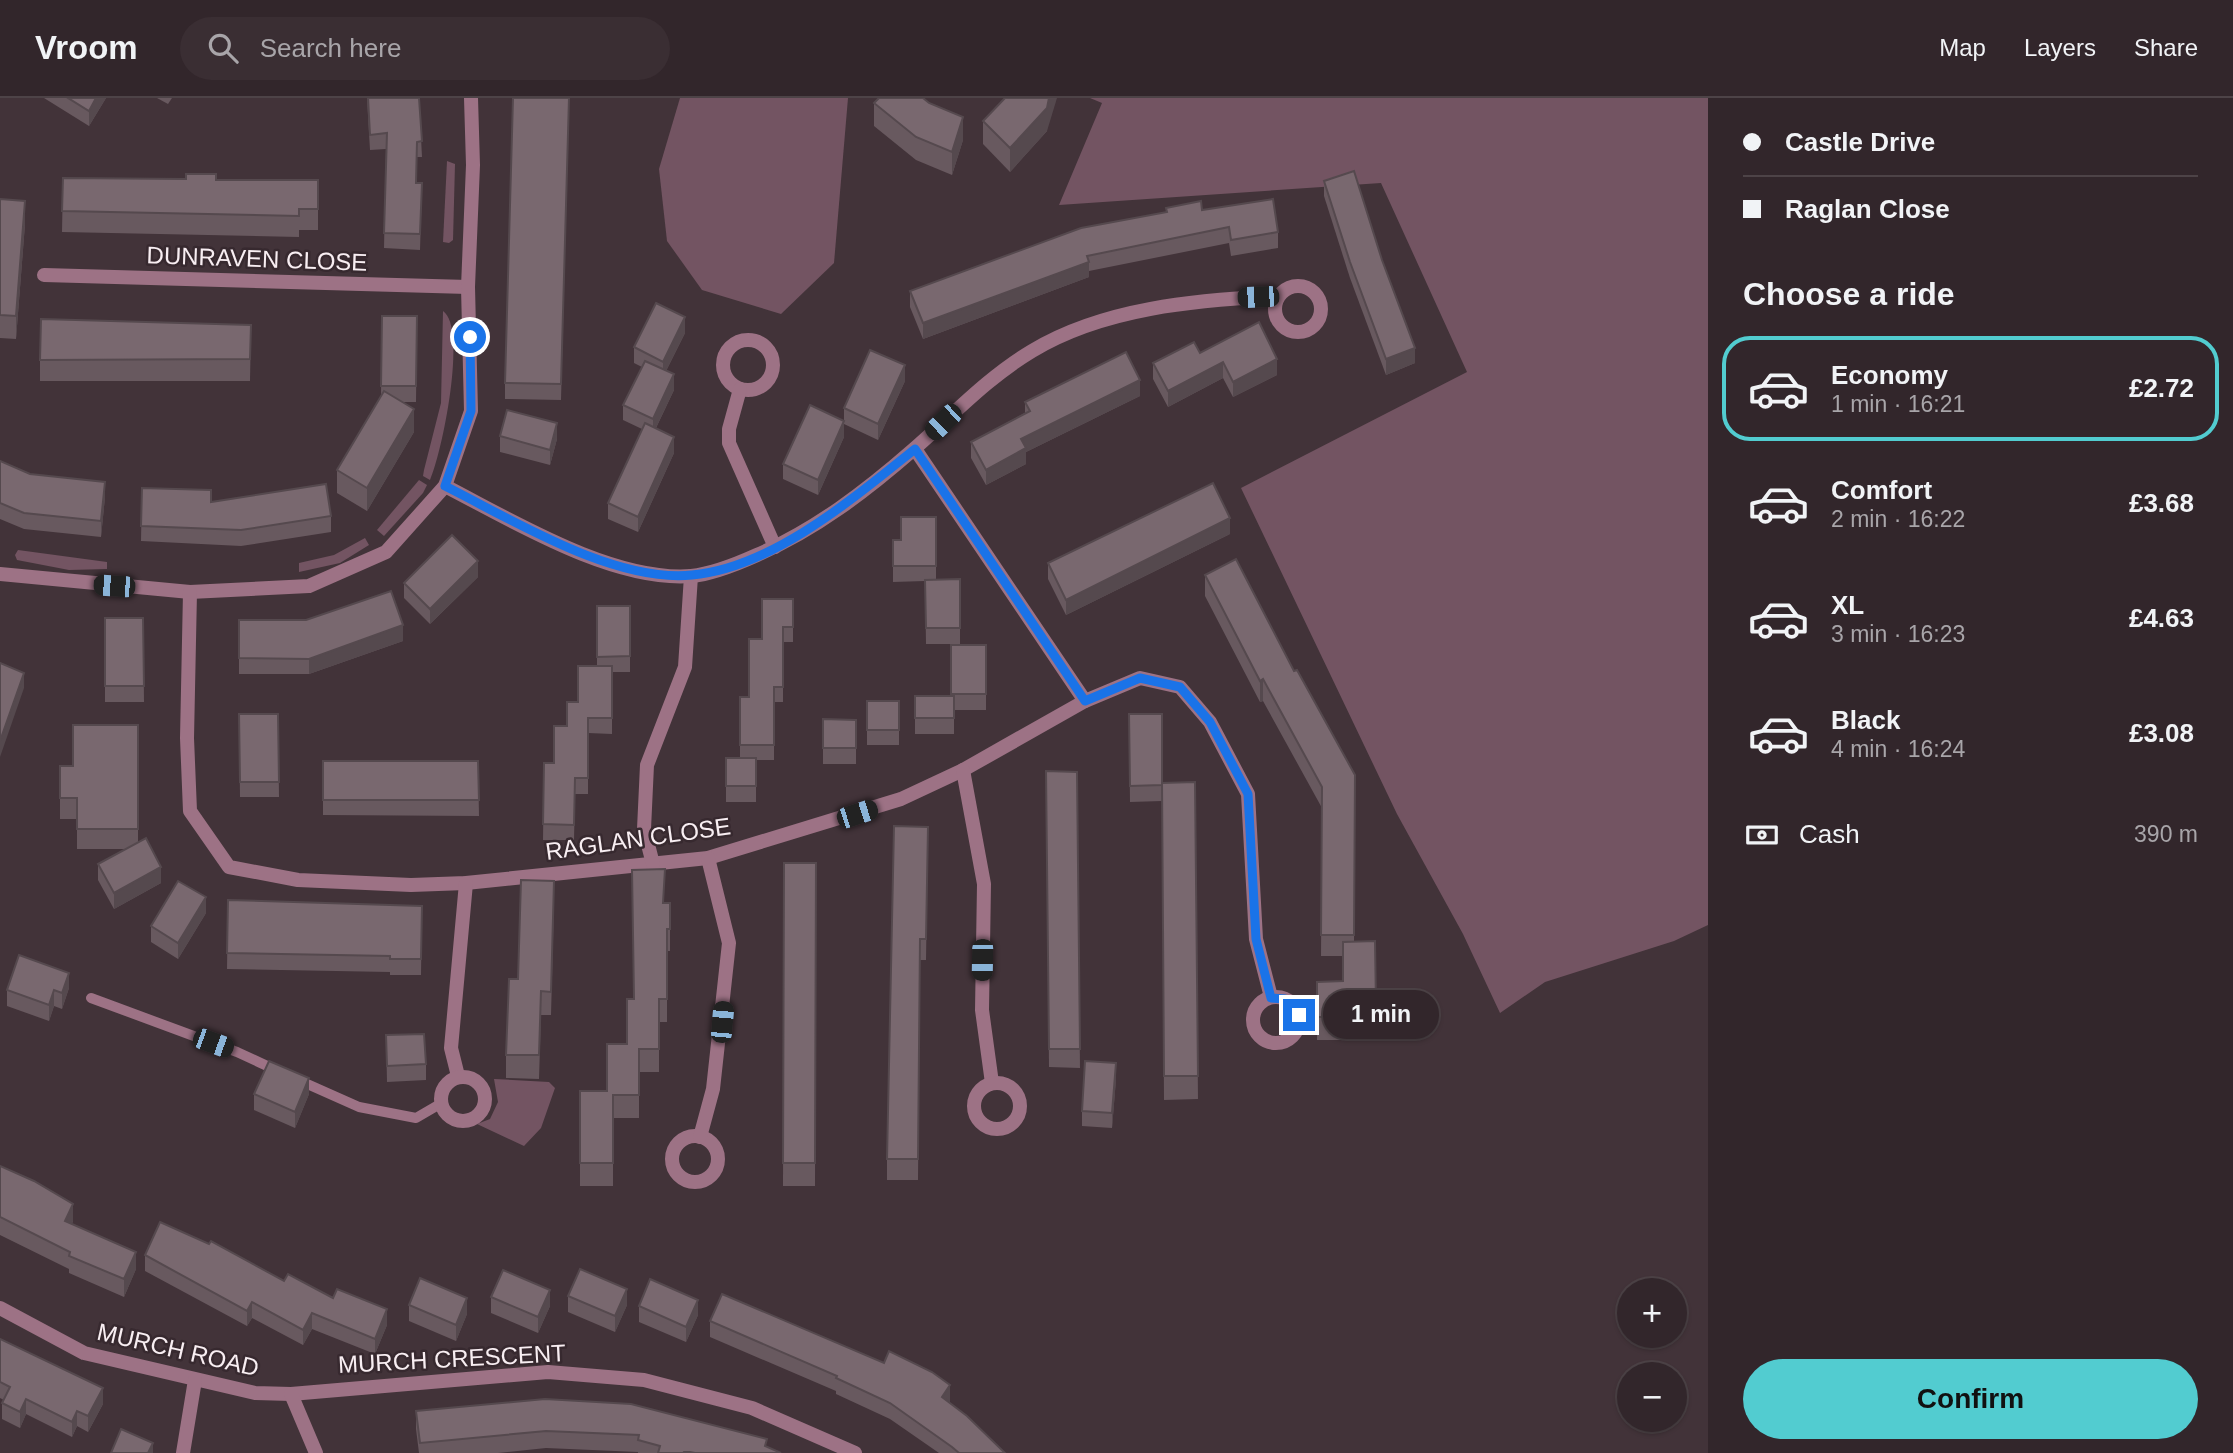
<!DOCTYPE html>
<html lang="en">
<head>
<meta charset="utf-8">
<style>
  body { margin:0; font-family:Arial,sans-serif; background:#3a2e33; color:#f1f3f6; height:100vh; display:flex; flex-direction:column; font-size:26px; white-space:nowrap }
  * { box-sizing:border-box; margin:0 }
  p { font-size:23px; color:#a8a5a9 }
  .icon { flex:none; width:38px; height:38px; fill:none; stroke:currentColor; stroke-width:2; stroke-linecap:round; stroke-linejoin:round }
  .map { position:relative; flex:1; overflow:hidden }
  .side { display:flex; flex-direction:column; background:#32262b; width:525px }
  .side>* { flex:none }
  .hud { display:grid; align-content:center; height:154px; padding:0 35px; background:#32262b }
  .buttons { position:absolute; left:1617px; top:1180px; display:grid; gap:14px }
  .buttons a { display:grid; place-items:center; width:70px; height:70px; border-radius:50%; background:#32262b; box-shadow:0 2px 5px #0004,0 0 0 2px #4d4347; font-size:35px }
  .end { position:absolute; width:32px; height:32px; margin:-16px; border:9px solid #1a73e8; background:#fff; box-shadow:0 0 0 4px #fff }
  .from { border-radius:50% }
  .bubble { position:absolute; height:49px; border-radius:24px; background:#32262b; box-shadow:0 2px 5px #0004,0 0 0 2px #4d4347; font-size:23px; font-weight:700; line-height:49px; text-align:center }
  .car { position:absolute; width:21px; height:42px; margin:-21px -10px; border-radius:9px; box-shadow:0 0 5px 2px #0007; background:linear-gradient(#222 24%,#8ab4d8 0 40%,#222 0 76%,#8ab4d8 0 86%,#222 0) }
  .hud b { display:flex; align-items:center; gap:24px; height:66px; font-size:26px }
  .hud b+b { border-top:2px solid #4d4347 }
  .hud i { width:18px; height:18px; background:#f1f3f6 }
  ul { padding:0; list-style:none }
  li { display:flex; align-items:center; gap:21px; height:105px; margin:0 14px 10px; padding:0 21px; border:4px solid transparent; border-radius:28px }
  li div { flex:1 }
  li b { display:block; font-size:26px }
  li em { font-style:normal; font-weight:700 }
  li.active { border-color:#52ccd0 }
  li>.icon { width:63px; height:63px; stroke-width:1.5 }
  h2 { padding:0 35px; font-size:32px; line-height:84px }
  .pay { display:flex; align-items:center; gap:18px; height:77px; padding:0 35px; font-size:26px }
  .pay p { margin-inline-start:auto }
  .button { display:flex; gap:14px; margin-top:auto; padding:14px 35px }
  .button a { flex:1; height:80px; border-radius:42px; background:#52ccd0; color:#111; font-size:28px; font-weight:700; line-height:80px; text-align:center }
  header { display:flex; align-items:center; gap:42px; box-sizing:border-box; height:98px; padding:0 35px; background:#32262b; border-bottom:2px solid #4d4347 }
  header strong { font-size:33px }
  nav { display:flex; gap:38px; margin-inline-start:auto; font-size:24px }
  .search { width:490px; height:63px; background:#3a2e33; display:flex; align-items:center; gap:18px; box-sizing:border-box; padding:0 24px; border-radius:38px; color:#a8a5a9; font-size:26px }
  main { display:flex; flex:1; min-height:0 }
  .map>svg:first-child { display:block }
</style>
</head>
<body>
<header>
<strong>Vroom</strong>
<div class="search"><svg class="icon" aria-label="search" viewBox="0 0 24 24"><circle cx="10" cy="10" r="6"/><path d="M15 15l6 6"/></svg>Search here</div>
<nav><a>Map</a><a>Layers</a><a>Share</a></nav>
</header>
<main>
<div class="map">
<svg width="1708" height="1355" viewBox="0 0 1708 1355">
  <rect width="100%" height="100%" fill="#423339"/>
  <g fill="#735462">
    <polygon points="680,0 848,0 834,165 781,216 702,192 667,143 659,71"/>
    <polygon points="1090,0 1708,0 1708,827 1674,843 1545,884 1500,915 1463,836 1397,716 1241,390 1467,274 1381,85 1059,107 1102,5"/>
    <polygon points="447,63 455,66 453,142 449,145 443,144"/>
    <path d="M443,213C468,230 442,356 430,382L423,378L424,372L441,305Z"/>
    <polygon points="419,382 427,387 423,395 384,438 377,432"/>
    <polygon points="365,440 369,447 340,465 299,474 299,465 334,457"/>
    <polygon points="18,452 107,464 107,471 69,472 17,462 15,457"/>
    <polygon points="494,981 549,984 555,990 541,1030 524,1048 477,1026 490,1021 498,1004"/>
  </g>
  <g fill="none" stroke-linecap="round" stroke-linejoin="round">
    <g stroke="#9d7285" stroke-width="10">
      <polyline points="91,900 237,954 278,973"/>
      <polyline points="296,981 359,1009 416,1020 440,1006"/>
    </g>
    <g stroke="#9d7285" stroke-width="14">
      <polyline points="44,177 468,189"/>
      <circle cx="1298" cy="211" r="23"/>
      <circle cx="748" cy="267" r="25"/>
      <polyline points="740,291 729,331 729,345 775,449"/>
      <polyline points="915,351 1085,603"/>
      <path d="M445,388C513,423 613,484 691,478C713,476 737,466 757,457C815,432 866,393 914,351C953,317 987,280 1032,253C1103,210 1196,202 1278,198"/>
      <polyline points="0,476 190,494 309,488 386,454 445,388 471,313 468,189 473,67 471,0"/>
      <polyline points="190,494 187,640 190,713 229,769 298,782 411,787 466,785 708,760 901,701 963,672 1085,603 1140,580 1180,589 1210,624 1248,696 1256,841 1271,899"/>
      <polyline points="963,672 984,786 982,912 992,985"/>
      <polyline points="653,766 644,731 647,667 685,569 691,478"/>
      <circle cx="1276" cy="922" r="23"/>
      <polyline points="458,978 451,950 466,785"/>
      <circle cx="463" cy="1001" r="22"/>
      <circle cx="997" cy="1008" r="23"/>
      <circle cx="695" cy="1061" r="23"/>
      <polyline points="700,1039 713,991 729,845 708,760"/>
      <polyline points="0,1210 84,1255 255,1295 291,1296 548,1274 644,1282 752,1310 855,1355"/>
      <polyline points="291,1296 316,1355"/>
      <polyline points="183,1355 195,1282"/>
    </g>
  </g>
  <g fill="#68595f">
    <polygon points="44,0 106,0 89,28"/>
    <polygon points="157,0 172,0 168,6"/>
    <polygon points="367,0 419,0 422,59 417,59 417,85 422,85 420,152 384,150 386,51 370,52"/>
    <polygon points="569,0 561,302 505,301 505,285"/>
    <polygon points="874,5 963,42 952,77 916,62 874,28"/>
    <polygon points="983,23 1047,33 1010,74 983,46"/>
    <polygon points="63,80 216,82 318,82 318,132 299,132 299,139 62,134"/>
    <polygon points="1324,83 1382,162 1415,265 1386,277 1350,180 1324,98"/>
    <polygon points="0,101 25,126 16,241 0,240"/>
    <polygon points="1166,110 1202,112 1278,134 1278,150 1231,158 1229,145 1089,173 1089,179 923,241 910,209 910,193 1166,114"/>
    <polygon points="382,218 417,218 416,304 401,304 414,334 367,413 337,395 337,372 381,298"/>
    <polygon points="251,227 250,283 40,283 40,262"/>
    <polygon points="685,235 666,273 674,292 656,330 674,355 638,434 608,421 608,405 642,331 623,322 623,307 642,269 634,265 634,249"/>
    <polygon points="1200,255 1277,277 1233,299 1223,280 1168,309 1153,281 1153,265"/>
    <polygon points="905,283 878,342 844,326 844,339 818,397 783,381 783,366 844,322 844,310"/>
    <polygon points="1140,298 1026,354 1026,366 986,387 971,360 971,344 1025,315 1025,304"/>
    <polygon points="500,338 557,341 550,367 500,354"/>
    <polygon points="0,363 30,376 105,399 101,439 24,431 0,421"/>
    <polygon points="142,390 211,404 331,418 331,434 241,448 141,443"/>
    <polygon points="936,419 936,482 960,481 960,546 926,546 925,483 893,484 893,442 901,442"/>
    <polygon points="1230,436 1066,517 1048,481 1048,465"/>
    <polygon points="1205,477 1294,573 1355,677 1354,843 1375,843 1376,930 1348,930 1348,942 1317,942 1317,884 1343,883 1343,858 1321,858 1322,710 1263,603 1260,604 1205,498"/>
    <polygon points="478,479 430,526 404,500 404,485"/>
    <polygon points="793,501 793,544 783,544 783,604 774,604 774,662 756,662 756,704 726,704 726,660 740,660 740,599 749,599"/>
    <polygon points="597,508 630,508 630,574 612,574 612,636 588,635 588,696 575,696 574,742 543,742 544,665 554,665 567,628 578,604 597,568"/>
    <polygon points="105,520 143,520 144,604 105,604"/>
    <polygon points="239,522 403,543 309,576 239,576"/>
    <polygon points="951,547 986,547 986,612 954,612 954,636 915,636 915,598 951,598"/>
    <rect x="867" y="603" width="32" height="44"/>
    <polygon points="239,616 278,616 279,699 240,699"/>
    <polygon points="1129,616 1162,685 1195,684 1198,1001 1164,1002 1162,703 1130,704"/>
    <polygon points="823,621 856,622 856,666 823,666"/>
    <polygon points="138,627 138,744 161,785 114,811 98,782 98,766 126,751 77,751 77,721 60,721 60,668 73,668"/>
    <polygon points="323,663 478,663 479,718 323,717"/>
    <polygon points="1046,673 1077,674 1080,970 1049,969"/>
    <polygon points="928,729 926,862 920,862 918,1082 887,1082 887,1061"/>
    <polygon points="784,765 816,765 815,1088 783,1088"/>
    <polygon points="228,802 422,808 421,877 390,877 390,874 227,871"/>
    <polygon points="664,805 670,805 670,853 667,853 667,924 659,924 659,974 639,974 639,1020 613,1020 613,1088 580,1088 580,993 607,993 627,946 633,901"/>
    <polygon points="554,806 551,917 541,917 539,981 506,980 506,957 518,881"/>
    <polygon points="206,815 178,861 151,844 151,828"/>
    <polygon points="69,890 62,911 54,908 49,923 7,908 7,892"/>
    <polygon points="386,937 426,966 426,982 387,984"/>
    <polygon points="1116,981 1112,1030 1082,1028 1082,1013"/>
    <polygon points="254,996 309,996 295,1030 254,1012"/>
    <polygon points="0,1068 73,1123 72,1126 136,1171 124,1199 69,1175 69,1171 0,1137"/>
    <polygon points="145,1157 284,1183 333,1200 387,1227 375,1256 312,1231 303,1247 252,1220 247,1228 145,1173"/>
    <polygon points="568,1198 627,1207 615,1234 568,1214"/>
    <polygon points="491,1199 550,1208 538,1235 491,1215"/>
    <polygon points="409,1207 467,1216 456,1243 409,1223"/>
    <polygon points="639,1208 698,1217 686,1244 639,1224"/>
    <polygon points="710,1223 950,1303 949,1305 1005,1355 939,1355 890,1321 836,1296 836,1293 710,1239"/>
    <polygon points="0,1241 103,1306 88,1334 77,1328 72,1339 26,1316 20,1330 2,1321 2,1305 4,1302 0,1300"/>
    <polygon points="416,1313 767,1349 781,1355 638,1355 638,1354 546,1350 498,1355 419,1355 416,1331"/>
  </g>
  <g fill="#55494e">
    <polygon points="96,0 106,0 89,28 89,13"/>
    <polygon points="1049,0 1057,0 1047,33 1010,74 1010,50"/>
    <polygon points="963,19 963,42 952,77 952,54"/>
    <polygon points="25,103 25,126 16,241 16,218"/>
    <polygon points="1089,164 1089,179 923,241 923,225"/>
    <polygon points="685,219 685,235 663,279 663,264"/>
    <polygon points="1415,250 1415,265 1386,277 1386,261"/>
    <polygon points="1277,261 1277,277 1233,299 1233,284"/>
    <polygon points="1223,264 1223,280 1168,309 1168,293"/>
    <polygon points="905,267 905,283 878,342 878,326"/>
    <polygon points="674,276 674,292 653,336 653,321"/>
    <polygon points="1140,282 1140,298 1026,354 1026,366 986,387 986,372 1021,341"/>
    <polygon points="414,311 414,334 367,413 367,390"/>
    <polygon points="844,323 844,339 818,397 818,382"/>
    <polygon points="557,325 557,341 550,367 550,352"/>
    <polygon points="674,339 674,355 638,434 638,419"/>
    <polygon points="105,384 105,399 101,439 101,423"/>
    <polygon points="1230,420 1230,436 1066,517 1066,502"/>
    <polygon points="478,463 478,479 430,526 430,511"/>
    <polygon points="403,527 403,543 309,576 309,561"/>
    <polygon points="24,575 24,590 0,659 0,643"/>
    <polygon points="1263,581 1263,603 1260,604 1260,583"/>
    <polygon points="161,769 161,785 114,811 114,795"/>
    <polygon points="206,799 206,815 178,861 178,845"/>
    <polygon points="69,875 69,890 62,911 62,895"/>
    <polygon points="54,892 54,908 49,923 49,907"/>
    <polygon points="1116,965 1116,981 1112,1030 1112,1015"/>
    <polygon points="309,980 309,996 295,1030 295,1014"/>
    <polygon points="73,1106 73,1123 65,1141 65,1123"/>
    <polygon points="136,1154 136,1171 124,1199 124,1181"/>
    <polygon points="627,1191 627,1207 615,1234 615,1218"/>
    <polygon points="550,1192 550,1208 538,1235 538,1219"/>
    <polygon points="467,1200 467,1216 456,1243 456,1227"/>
    <polygon points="698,1202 698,1217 686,1244 686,1229"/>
    <polygon points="252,1204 252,1220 247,1228 247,1213"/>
    <polygon points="387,1211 387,1227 375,1256 375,1241"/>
    <polygon points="312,1215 312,1231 303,1247 303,1232"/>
    <polygon points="950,1287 950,1303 942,1315 942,1299"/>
    <polygon points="103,1290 103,1306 88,1334 88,1318"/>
    <polygon points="26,1301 26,1316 20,1330 20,1314"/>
    <polygon points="77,1313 77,1328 72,1339 72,1324"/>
    <polygon points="153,1345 153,1355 148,1355"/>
  </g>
  <g fill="#79686f" stroke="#55494e" stroke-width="2">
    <polygon points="68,0 96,0 89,13"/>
    <polygon points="368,0 419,0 422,43 417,44 416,85 422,85 420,136 384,135 387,35 370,37"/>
    <polygon points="513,0 569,0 561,286 505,285"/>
    <polygon points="879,0 923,0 929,5 963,19 952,54 916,39 874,5"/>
    <polygon points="1005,0 1049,0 1047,10 1010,50 983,23"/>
    <polygon points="1354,73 1382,162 1415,250 1386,261 1350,164 1324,83"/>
    <polygon points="186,76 216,76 216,82 318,82 318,111 299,111 299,118 62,113 63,80 186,81"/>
    <polygon points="0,101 25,103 16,218 0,217"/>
    <polygon points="1273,101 1278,134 1231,142 1229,129 1087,158 1089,164 923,225 910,193 1081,130 1167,114 1166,110 1201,103 1202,112"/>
    <polygon points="656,205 685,219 663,264 634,249"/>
    <polygon points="382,218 417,218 416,288 381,288"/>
    <polygon points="41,221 251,227 250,261 40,262"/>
    <polygon points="1259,224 1277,261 1233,284 1223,264 1168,293 1153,265 1194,244 1200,255"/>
    <polygon points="870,252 905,267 878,326 844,310"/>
    <polygon points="1126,254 1140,282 1021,341 1026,350 986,372 971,344 1030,313 1025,304"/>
    <polygon points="645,263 674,276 653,321 623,307"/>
    <polygon points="384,293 414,311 367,390 337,372"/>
    <polygon points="810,307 844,323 818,382 783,366"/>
    <polygon points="507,312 557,325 550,352 500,338"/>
    <polygon points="645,325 674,339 638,419 608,405"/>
    <polygon points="0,363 30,376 105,384 101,423 24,415 0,405"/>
    <polygon points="1213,385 1230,420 1066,502 1048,465"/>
    <polygon points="326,386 331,418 241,432 141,428 142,390 211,392 211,404"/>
    <polygon points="901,419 936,419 936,468 893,468 893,442 901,442"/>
    <polygon points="452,437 478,463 430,511 404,485"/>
    <polygon points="1236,461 1294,573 1297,572 1355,677 1354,837 1321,837 1322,689 1263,581 1260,583 1205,477"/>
    <polygon points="960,481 960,530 926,530 925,482"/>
    <polygon points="391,493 403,527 309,561 239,560 239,522 306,522"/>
    <polygon points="762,501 793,501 793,529 783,529 783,589 774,589 774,647 740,647 740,599 749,599 749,541 762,541"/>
    <polygon points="597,508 630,508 630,558 597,559"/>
    <polygon points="105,520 143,520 144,588 105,588"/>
    <rect x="951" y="547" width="35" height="49"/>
    <polygon points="0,565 24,575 0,643"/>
    <polygon points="578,568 612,568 612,620 588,620 588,680 575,680 574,727 543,726 544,665 554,665 554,628 567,628 567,604 578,604"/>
    <rect x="915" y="598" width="39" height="22"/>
    <rect x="867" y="603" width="32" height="29"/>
    <polygon points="239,616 278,616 279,684 240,684"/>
    <polygon points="1129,616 1162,616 1162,687 1130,688"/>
    <polygon points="823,621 856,622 856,650 823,650"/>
    <polygon points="73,627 138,627 138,731 77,731 77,700 60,700 60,668 73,668"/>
    <rect x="726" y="660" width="30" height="28"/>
    <polygon points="323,663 478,663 479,702 323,702"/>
    <polygon points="1046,673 1077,674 1080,951 1049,951"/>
    <polygon points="1195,684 1198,978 1164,978 1162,685"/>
    <polygon points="894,728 928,729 926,841 920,841 918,1061 887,1061"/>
    <polygon points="146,740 161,769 114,795 98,766"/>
    <polygon points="784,765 816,765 815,1065 783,1065"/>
    <polygon points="665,771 663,805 670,805 670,831 667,831 667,901 659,901 659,951 639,951 639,997 613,997 613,1065 580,1065 580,993 607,993 607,946 627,946 627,901 634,901 632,772"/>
    <polygon points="521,782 554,783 551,894 541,893 539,957 506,957 509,881 518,881"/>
    <polygon points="178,783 206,799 178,845 151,828"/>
    <polygon points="228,802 422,808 421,861 390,861 390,858 227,855"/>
    <polygon points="1375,843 1376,907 1348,907 1348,919 1317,919 1317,884 1343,883 1343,844"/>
    <polygon points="19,857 69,875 62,895 54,892 49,907 7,892"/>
    <polygon points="424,936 426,966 387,968 386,937"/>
    <polygon points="269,963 309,980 295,1014 254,996"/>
    <polygon points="1085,963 1116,965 1112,1015 1082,1013"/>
    <polygon points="0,1068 34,1083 73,1106 65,1123 136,1154 124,1181 69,1158 70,1154 0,1119"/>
    <polygon points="160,1124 209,1146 211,1143 284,1183 288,1176 333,1200 337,1191 387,1211 375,1241 312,1215 303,1232 252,1204 247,1213 145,1157"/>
    <polygon points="580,1171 627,1191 615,1218 568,1198"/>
    <polygon points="503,1172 550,1192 538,1219 491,1199"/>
    <polygon points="420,1180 467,1200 456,1227 409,1207"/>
    <polygon points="650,1181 698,1202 686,1229 639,1208"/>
    <polygon points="722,1196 884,1265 889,1253 932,1274 950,1287 942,1299 967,1318 1005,1355 959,1355 952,1349 890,1305 836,1280 837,1278 710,1223"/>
    <polygon points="0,1241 103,1290 88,1318 77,1313 72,1324 26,1301 20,1314 2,1305 10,1289 0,1284"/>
    <polygon points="545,1301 631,1306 767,1341 765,1348 781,1355 695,1355 690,1354 684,1354 683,1355 658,1355 660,1348 638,1342 639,1337 546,1333 420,1345 416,1313"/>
    <polygon points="121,1331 153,1345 148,1355 111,1355"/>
  </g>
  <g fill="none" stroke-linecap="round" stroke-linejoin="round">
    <path stroke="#1a73e8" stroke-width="9" d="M470,239L471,313L445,388C513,422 614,485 692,477C772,470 855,399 915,351L1085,603L1140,580L1180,589L1210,624L1248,696L1256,841L1271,900L1285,901L1299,917"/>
  </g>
  <g text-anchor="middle" stroke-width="5" stroke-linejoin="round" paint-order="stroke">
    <g font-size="24" fill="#f8eef2" stroke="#37292f">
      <text transform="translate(257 161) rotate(2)" y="8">DUNRAVEN CLOSE</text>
      <text transform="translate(638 741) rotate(-8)" y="8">RAGLAN CLOSE</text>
      <text transform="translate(178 1252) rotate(13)" y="8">MURCH ROAD</text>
      <text transform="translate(452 1261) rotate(-3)" y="8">MURCH CRESCENT</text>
    </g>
  </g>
</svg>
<div class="buttons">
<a>+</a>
<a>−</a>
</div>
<i class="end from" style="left:470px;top:239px"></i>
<i class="end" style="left:1299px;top:917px"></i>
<div class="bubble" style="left:1323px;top:892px;width:116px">1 min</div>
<i class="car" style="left:1258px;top:199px;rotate:268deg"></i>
<i class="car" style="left:943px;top:324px;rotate:226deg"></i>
<i class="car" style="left:114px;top:488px;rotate:274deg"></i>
<i class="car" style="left:857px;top:716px;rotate:72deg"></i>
<i class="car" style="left:982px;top:862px;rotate:181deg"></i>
<i class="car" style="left:722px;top:924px;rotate:5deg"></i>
<i class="car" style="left:213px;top:945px;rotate:110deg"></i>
</div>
<section class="side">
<div class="hud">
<b><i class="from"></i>Castle Drive</b>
<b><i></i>Raglan Close</b>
</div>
<h2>Choose a ride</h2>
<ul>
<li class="active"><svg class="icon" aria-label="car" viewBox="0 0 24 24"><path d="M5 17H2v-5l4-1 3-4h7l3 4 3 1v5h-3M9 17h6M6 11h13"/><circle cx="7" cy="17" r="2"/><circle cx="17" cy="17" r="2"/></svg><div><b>Economy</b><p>1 min · 16:21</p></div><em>£2.72</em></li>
<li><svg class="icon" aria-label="car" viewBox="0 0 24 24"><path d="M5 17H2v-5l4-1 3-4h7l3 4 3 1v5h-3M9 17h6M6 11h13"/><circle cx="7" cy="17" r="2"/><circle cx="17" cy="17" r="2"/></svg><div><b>Comfort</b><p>2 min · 16:22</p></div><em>£3.68</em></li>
<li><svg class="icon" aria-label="car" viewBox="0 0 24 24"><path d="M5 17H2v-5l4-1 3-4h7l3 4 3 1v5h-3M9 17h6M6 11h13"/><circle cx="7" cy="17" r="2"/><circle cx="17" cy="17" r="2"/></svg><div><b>XL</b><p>3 min · 16:23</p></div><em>£4.63</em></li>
<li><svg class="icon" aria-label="car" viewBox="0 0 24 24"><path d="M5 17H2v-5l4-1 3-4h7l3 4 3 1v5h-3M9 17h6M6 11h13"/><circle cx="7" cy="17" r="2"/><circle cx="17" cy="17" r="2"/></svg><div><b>Black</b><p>4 min · 16:24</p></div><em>£3.08</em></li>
</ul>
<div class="pay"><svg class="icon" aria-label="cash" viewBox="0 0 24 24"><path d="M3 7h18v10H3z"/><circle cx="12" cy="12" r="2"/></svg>Cash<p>390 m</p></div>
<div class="button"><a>Confirm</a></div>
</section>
</main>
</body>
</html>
